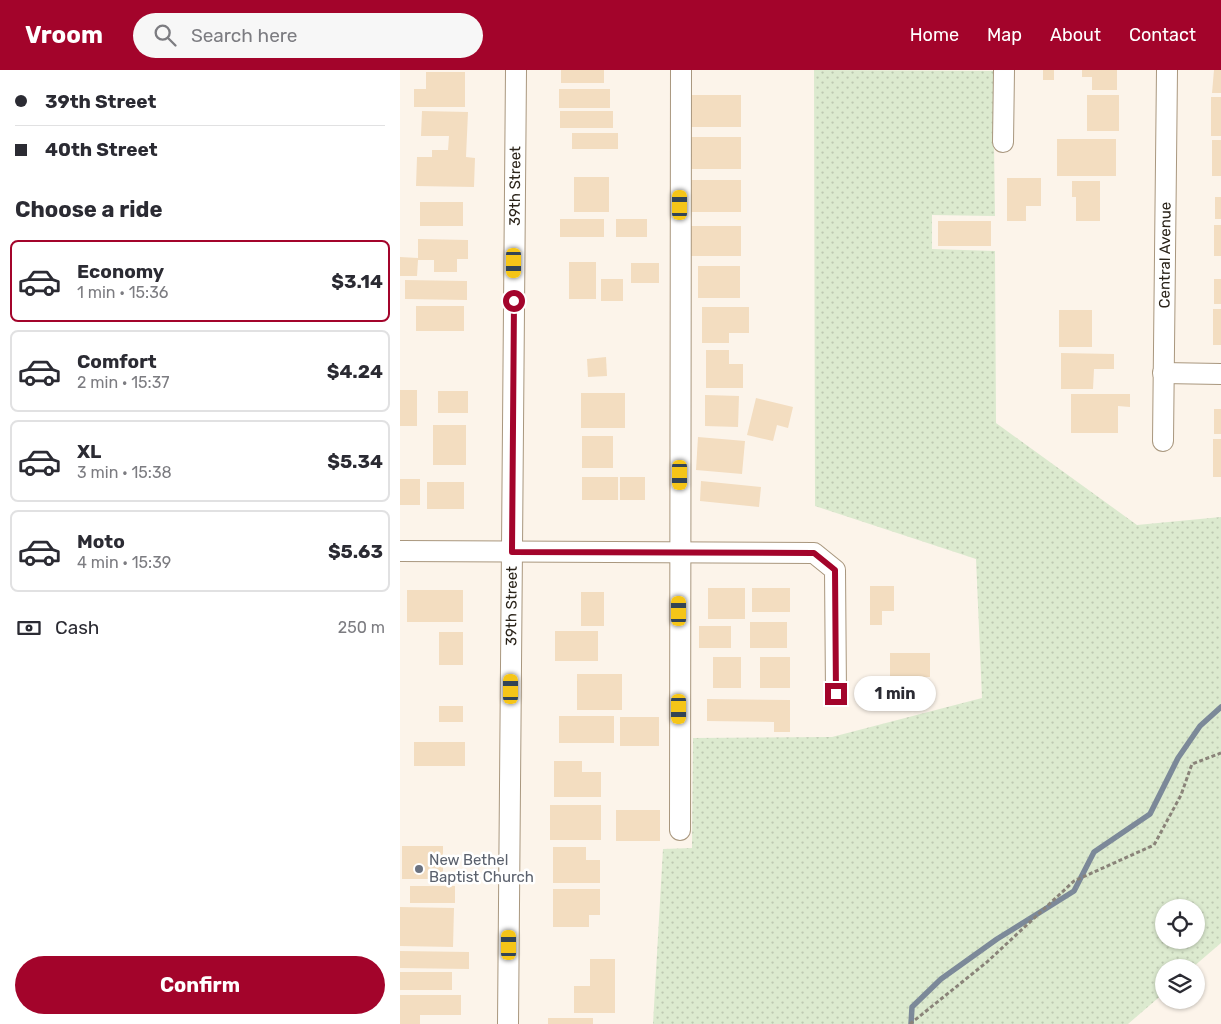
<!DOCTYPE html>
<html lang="en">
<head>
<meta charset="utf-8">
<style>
  body { margin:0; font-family:Rubik,sans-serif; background:#f7f7f7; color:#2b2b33; height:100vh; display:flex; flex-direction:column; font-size:19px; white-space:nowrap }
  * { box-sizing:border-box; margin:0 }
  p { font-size:16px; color:#7c7c81 }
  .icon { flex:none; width:28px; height:28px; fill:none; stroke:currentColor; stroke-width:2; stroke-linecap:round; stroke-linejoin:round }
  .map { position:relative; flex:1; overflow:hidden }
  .panel { display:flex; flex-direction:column; background:#fff; width:400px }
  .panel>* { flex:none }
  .hud { display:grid; align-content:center; height:110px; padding:0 15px; background:#fff }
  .controls { position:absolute; left:755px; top:829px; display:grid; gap:10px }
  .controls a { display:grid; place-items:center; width:50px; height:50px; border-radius:50%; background:#fff; box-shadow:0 1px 4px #0004; font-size:25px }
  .end { position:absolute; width:22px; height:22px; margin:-11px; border:6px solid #a3042b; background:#fff; box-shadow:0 0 0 2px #fff }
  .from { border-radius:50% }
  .bubble { position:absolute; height:35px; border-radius:18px; background:#fff; box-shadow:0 1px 4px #0004; font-size:16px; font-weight:700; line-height:35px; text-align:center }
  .car { position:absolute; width:15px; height:30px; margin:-15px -8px; border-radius:6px; box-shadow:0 0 4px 1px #0007; background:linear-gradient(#f5c518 24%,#345 0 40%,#f5c518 0 76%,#345 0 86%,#f5c518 0) }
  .hud b { display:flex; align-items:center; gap:18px; height:48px; font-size:19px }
  .hud b+b { border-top:1px solid #e1e1e2 }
  .hud i { width:12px; height:12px; background:#2b2b33 }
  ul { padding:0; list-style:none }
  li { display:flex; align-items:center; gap:15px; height:82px; margin:0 10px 8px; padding:0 5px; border:2px solid #e1e1e2; border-radius:8px }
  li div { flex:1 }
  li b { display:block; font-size:19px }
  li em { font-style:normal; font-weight:700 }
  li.current { border-color:#a3042b }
  li>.icon { width:45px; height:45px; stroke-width:1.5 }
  h2 { padding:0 15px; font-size:22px; line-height:60px }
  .pay { display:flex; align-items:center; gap:12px; height:55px; padding:0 15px; font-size:19px }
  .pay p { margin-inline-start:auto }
  .primary-button { display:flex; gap:10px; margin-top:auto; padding:10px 15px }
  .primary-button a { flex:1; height:58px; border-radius:30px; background:#a3042b; color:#fff; font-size:20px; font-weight:700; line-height:58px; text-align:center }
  header { display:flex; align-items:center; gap:30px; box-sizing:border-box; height:70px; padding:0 25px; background:#a3042b; color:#fff }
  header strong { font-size:24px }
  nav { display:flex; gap:28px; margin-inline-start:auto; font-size:18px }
  .search { width:350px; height:45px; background:#f7f7f7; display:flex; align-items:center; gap:12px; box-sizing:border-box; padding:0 18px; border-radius:28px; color:#7c7c81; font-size:19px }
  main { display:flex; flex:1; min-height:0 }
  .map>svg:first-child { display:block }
</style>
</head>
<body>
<header>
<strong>Vroom</strong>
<div class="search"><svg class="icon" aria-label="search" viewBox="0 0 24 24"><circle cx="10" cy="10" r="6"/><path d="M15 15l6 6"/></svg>Search here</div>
<nav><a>Home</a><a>Map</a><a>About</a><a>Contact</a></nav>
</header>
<main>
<section class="panel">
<div class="hud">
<b><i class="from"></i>39th Street</b>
<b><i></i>40th Street</b>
</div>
<h2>Choose a ride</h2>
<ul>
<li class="current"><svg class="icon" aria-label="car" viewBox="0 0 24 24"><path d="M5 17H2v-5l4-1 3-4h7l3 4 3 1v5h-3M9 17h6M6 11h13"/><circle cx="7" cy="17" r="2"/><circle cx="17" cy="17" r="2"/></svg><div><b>Economy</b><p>1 min · 15:36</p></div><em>$3.14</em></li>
<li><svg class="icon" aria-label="car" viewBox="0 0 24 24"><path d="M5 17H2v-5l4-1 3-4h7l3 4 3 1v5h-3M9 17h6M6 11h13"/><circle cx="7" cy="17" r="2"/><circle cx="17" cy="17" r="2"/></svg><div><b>Comfort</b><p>2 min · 15:37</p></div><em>$4.24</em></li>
<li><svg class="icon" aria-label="car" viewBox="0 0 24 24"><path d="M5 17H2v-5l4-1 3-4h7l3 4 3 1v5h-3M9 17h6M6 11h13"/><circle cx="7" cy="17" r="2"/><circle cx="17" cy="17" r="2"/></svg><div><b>XL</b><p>3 min · 15:38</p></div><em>$5.34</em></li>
<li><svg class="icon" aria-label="car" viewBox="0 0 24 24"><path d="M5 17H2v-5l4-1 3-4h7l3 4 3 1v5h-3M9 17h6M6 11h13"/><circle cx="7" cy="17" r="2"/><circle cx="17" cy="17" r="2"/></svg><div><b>Moto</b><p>4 min · 15:39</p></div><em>$5.63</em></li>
</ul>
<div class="pay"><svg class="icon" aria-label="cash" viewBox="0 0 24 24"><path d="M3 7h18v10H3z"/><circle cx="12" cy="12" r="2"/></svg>Cash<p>250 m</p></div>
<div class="primary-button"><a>Confirm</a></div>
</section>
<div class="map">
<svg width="821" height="954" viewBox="0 0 821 954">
  <defs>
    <pattern id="green-dots" width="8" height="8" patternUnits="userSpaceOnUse" patternTransform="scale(1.25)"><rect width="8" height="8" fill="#dceacf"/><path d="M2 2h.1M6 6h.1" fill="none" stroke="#bdc8b1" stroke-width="1.8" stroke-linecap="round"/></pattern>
  </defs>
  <rect width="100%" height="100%" fill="#fcf4ea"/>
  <path fill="url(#green-dots)" fill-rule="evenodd" d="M414,0L593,1L595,146L532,145V179L595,181L596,353L737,455L821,447V873L793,897L764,898V923L728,954H253L263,779L292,778L293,668L432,667L582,628L576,489L415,436ZM764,838H796V870H764Z"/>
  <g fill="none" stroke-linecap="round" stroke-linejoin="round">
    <polyline stroke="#7c8999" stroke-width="5.5" points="511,954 512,937 541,909 597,869 674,821 694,782 750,744 778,688 800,656 821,637"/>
  </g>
  <g fill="#f3ddc0">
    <rect x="161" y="0" width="43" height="13"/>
    <rect x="643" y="0" width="11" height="10"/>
    <polygon points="682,0 717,0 717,20 692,20 692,7 682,7"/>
    <polygon points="814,0 821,0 821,23 812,23"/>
    <polygon points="26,2 65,2 65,37 14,37 14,19 26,19"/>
    <rect x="159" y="19" width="51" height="19"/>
    <rect x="291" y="25" width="50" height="32"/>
    <rect x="687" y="25" width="32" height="36"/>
    <rect x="811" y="27" width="10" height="39"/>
    <polygon points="22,41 68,42 66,87 75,88 74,117 16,116 17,87 32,87 32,80 48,80 49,66 21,66"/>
    <rect x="160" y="41" width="53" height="17"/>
    <rect x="172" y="63" width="46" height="16"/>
    <rect x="288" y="67" width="53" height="32"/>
    <rect x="657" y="69" width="59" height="37"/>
    <rect x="812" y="70" width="9" height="36"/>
    <rect x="174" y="107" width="35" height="35"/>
    <polygon points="607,108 641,108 641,136 626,136 626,151 607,151"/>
    <rect x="289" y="110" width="52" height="32"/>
    <polygon points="672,111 700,111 700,151 676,151 676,127 672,127"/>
    <rect x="815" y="127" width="6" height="22"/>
    <rect x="20" y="132" width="43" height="24"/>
    <rect x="160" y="149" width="44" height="18"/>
    <rect x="216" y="149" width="31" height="18"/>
    <rect x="538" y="151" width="53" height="25"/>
    <rect x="814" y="155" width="7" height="31"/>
    <rect x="289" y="156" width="52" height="30"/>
    <polygon points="18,169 68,170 68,189 57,189 57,202 34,202 34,190 18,190 17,206 0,206 0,187 18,188"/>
    <rect x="169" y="192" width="27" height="37"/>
    <rect x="231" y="193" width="28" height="20"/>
    <rect x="298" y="196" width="42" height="32"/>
    <rect x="201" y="209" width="22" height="22"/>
    <rect x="814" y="209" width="7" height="25"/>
    <polygon points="5,210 67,211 67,230 5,229"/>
    <rect x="16" y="236" width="48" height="25"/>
    <polygon points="302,237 349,237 349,263 329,263 329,273 302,273"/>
    <rect x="813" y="239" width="8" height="36"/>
    <rect x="659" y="240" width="33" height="37"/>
    <polygon points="306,280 329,280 329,294 343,294 343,318 306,318"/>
    <polygon points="661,283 714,284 714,299 694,299 693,319 661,319"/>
    <polygon points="206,287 207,306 188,307 187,289"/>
    <rect x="0" y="320" width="17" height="36"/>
    <rect x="38" y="321" width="30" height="22"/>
    <rect x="181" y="323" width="44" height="35"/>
    <polygon points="671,324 730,324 730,337 718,336 718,363 671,363"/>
    <polygon points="305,325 339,326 338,357 305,356"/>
    <polygon points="356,328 393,337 388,358 377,355 373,371 347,365"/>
    <rect x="814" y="339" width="7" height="25"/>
    <rect x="33" y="355" width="33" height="40"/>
    <rect x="182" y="366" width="31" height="32"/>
    <polygon points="298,367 345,371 342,404 296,400"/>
    <rect x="813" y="369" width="8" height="38"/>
    <rect x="182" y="407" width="36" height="23"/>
    <rect x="220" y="407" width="25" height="23"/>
    <rect x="0" y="409" width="20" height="26"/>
    <polygon points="301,411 361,417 359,437 300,431"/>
    <rect x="27" y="412" width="37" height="27"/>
    <polygon points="470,516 494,516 494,541 482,541 482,555 470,555"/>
    <rect x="308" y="518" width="37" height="31"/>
    <rect x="352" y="518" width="38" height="24"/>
    <rect x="7" y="520" width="56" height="32"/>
    <rect x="181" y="522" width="23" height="34"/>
    <rect x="350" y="552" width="37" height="26"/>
    <rect x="299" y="556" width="32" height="22"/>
    <rect x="155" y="561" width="43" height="30"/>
    <rect x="39" y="562" width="24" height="33"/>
    <rect x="490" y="583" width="40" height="24"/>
    <rect x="313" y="587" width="28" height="31"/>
    <rect x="360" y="587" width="30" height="31"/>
    <rect x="177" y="604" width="45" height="36"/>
    <polygon points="307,629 390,630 390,662 374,662 374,652 307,651"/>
    <rect x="39" y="636" width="24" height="16"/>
    <rect x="159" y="646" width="55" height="27"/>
    <rect x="220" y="647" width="39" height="29"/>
    <rect x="14" y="672" width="51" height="24"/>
    <polygon points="154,691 182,691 182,702 201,702 201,727 154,727"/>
    <rect x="150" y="735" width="51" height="35"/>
    <rect x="216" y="740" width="44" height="31"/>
    <rect x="2" y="776" width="41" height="33"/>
    <polygon points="153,777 186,777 186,790 200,790 200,813 153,813"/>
    <rect x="10" y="816" width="45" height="17"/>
    <polygon points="153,819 200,819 200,845 189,845 189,857 153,857"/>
    <polygon points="0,837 54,838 53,877 0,876"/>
    <polygon points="0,881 69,882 69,899 0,898"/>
    <polygon points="190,889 215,889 215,943 174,943 174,916 190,916"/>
    <rect x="0" y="902" width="52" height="18"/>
    <polygon points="0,925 61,925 61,945 20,945 20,954 0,954"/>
    <rect x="148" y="948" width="45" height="6"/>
  </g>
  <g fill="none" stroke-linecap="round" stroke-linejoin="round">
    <g stroke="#a9977e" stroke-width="22">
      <g id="minor">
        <polyline points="603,72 604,0"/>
        <polyline points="763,303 821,304"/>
        <path id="s1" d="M763,371L767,0"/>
        <polyline points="0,481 414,483 435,500 436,624"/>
        <polyline points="280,760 281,0"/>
        <path id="s2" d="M108,954L116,0"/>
      </g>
    </g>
    <polyline stroke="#8a8379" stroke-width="3" stroke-dasharray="4 2.5" stroke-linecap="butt" points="510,954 587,892 674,811 754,775 781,725 792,694 821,683"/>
    <use href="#minor" stroke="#fff" stroke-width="20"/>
  </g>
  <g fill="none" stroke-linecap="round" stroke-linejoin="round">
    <polyline stroke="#a3042b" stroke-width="6" points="114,231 112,482 414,483 435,500 436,624"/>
  </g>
  <circle fill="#6b7280" stroke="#fff" stroke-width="2" cx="19" cy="799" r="5"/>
  <g text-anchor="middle" stroke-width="5" stroke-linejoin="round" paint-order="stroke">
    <g font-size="15" fill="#2a2319" stroke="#fff">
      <text dy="5" stroke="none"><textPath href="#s2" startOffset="838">39th Street</textPath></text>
      <text dy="5" stroke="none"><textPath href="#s1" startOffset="186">Central Avenue</textPath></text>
      <text dy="5" stroke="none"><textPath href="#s2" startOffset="418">39th Street</textPath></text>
    </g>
    <g font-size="15" fill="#5b616d" stroke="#fff" text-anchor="start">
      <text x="29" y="795">New Bethel<tspan x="29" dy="17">Baptist Church</tspan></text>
    </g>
  </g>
</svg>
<div class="controls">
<a><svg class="icon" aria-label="locate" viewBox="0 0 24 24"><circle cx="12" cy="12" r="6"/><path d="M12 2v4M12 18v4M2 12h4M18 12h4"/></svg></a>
<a><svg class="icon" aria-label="layers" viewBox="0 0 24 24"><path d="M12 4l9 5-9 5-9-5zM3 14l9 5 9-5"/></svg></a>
</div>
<i class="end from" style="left:114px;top:231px"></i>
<i class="end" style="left:436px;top:624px"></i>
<div class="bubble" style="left:454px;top:606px;width:82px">1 min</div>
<i class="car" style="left:280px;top:135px;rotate:0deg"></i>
<i class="car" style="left:114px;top:193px;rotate:180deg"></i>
<i class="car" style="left:280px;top:405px;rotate:180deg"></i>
<i class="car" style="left:279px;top:541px;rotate:0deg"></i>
<i class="car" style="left:111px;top:619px;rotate:0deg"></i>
<i class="car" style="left:279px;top:639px;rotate:180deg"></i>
<i class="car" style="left:109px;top:875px;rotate:0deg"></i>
</div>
</main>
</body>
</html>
